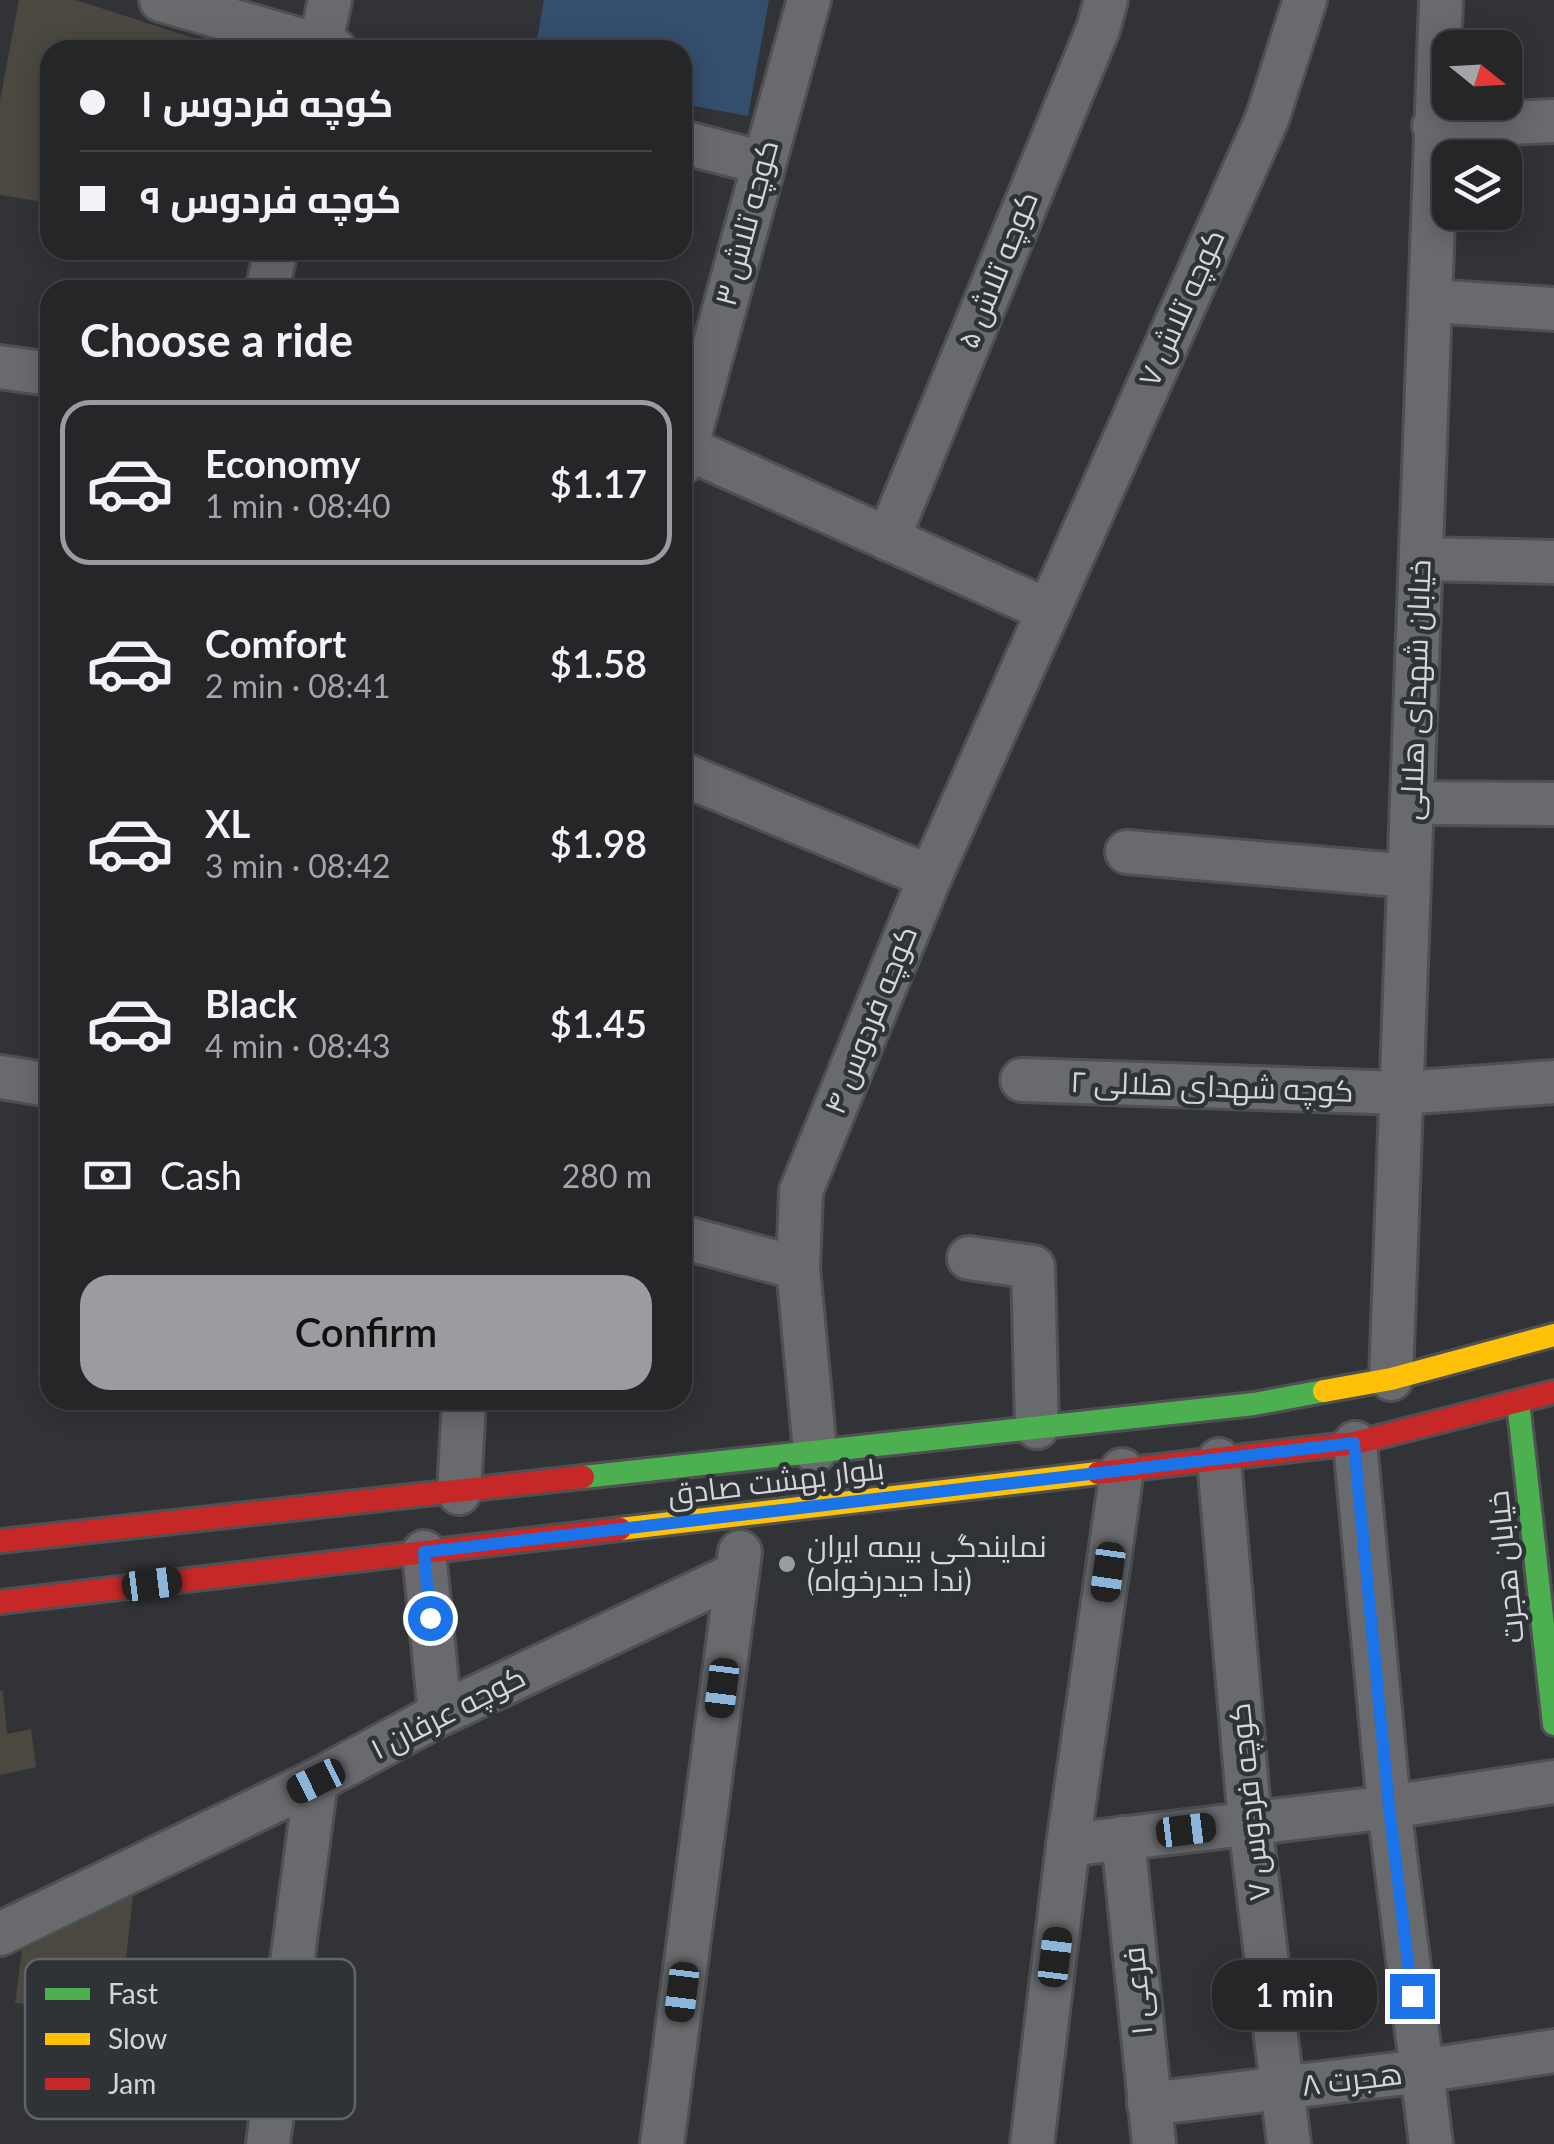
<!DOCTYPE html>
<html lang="en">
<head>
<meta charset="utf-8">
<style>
  body { margin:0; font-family:Lato,Cairo,sans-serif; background:#313234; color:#f1f3f6; height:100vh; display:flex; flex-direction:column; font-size:38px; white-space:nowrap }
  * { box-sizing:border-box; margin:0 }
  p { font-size:32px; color:#a3a5a8 }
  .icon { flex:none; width:55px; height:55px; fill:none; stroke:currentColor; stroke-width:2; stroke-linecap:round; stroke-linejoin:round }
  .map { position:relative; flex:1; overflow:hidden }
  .panel { position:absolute; left:40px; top:280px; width:652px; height:1130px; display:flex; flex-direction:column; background:#252628; border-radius:30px; box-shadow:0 5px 25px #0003,0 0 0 2px #424345 }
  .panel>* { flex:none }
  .guide { position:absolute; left:40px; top:40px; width:652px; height:220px; border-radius:30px; box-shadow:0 5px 25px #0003,0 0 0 2px #424345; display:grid; align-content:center; height:220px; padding:0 40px; background:#252628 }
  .needle { width:65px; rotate:108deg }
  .fabs { position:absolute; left:1432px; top:30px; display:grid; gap:20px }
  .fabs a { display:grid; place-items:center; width:90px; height:90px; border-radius:20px; background:#252628; box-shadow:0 5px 25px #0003,0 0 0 2px #424345; font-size:50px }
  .end { position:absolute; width:45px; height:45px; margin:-22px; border:12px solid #1a73e8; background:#fff; box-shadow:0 0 0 5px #fff }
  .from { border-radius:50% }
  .bubble { position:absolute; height:70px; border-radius:30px; background:#252628; box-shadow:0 5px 25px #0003,0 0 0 2px #424345; font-size:32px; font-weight:600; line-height:70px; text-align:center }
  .car { position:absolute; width:30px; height:60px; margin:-30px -15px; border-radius:12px; box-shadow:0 0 8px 2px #0007; background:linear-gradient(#222 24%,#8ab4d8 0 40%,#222 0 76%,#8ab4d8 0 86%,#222 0) }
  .guide b { display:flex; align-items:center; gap:35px; height:95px; font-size:38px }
  .guide b+b { border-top:2px solid #424345 }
  .guide i { width:25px; height:25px; background:#f1f3f6 }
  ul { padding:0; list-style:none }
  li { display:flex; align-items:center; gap:30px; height:165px; margin:0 20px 15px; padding:0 20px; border:5px solid transparent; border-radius:30px }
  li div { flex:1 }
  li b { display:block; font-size:38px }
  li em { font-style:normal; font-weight:600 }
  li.on { border-color:#9a9c9f }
  li>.icon { width:90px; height:90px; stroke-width:1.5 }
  h2 { padding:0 40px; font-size:45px; line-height:120px }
  .pay { display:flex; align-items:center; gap:25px; height:110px; padding:0 40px; font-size:38px }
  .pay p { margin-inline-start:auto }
  .button { display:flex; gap:20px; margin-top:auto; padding:20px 40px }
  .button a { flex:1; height:115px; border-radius:30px; background:#9a9c9f; color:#111; font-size:40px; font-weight:600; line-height:115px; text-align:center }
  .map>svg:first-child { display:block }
</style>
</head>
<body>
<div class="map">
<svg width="1554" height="2144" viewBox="0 0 1554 2144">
  <rect width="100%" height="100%" fill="#313336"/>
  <polygon fill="#344e6d" points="544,0 769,0 748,116 683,104 682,50 535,50"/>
  <g fill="#4a483f">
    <polygon points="19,0 76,0 230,50 50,50 50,203 0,195 0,100"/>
    <polygon points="0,1691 3,1691 7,1734 31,1729 36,1767 0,1775"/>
    <polygon points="133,1896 120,2014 15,2003 22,1950"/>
  </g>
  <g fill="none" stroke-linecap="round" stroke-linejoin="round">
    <g stroke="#4e5052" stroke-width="48">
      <g id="street">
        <polyline points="161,0 335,50"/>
        <polyline points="319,50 330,0"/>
        <polyline points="1434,126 1554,121"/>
        <polyline points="682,142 763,163"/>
        <polyline points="267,290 276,250"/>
        <polyline points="1430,301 1554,309"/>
        <polyline points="0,367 50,374"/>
        <polyline points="682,446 1047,610"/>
        <polyline points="682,463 809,0"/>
        <polyline points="888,539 1098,29 1106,0"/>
        <polyline points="1421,559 1554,562"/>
        <polyline points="682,774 930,877"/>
        <polyline points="1412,803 1554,804"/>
        <polyline points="1127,852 1409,876"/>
        <polyline points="0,1077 50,1085"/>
        <polyline points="1022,1080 1402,1093 1554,1082"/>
        <polyline points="682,1237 798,1268"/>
        <polyline points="969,1258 1033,1267 1037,1427"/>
        <polyline points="1391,1379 1441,0"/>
        <polyline points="1355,1443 1389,1807 1431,2144"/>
        <polyline points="815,1451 798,1268 801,1191 930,877 1267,119 1305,0"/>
        <polyline points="1219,1460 1250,1823 1289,2144"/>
        <polyline points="459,1493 464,1400"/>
        <polyline points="424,1552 440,1714"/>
        <polyline points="1123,1838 1154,2144"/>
        <polyline points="1068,1845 1389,1807 1554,1782"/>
        <polyline points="0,1934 316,1781 440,1714 736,1574"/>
        <polyline points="1149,2104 1421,2071 1554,2051"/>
        <polyline points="268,2144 316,1781"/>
        <polyline points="662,2144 740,1552"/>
        <polyline points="1032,2144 1068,1845 1122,1470"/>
      </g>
    </g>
    <g stroke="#4e5052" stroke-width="28">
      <g id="fast">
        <polyline points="1518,1402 1554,1724"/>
        <polyline points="583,1477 1254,1404 1324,1391"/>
      </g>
    </g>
    <g stroke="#4e5052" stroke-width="28">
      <g id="slow">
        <polyline points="1324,1391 1391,1379 1554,1335"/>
        <polyline points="620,1529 1098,1473"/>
      </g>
    </g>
    <g stroke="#4e5052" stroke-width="28">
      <g id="jam">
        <polyline points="1098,1473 1355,1443 1554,1392"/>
        <polyline points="0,1541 583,1477"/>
        <polyline points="0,1602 620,1529"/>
      </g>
    </g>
    <use href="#street" stroke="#696a6d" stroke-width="42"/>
    <use href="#fast" stroke="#4caf50" stroke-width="22"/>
    <use href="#slow" stroke="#ffc107" stroke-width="22"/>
    <use href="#jam" stroke="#c62828" stroke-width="22"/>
  </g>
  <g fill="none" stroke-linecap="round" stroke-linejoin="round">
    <polyline stroke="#1a73e8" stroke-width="12" points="430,1618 424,1552 1354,1443 1389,1807 1412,1996"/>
  </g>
  <circle fill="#9a9c9f" stroke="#2f3338" stroke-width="4" cx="787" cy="1564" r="10"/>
  <g text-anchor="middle" stroke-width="9" stroke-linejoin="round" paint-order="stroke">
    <g font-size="30" fill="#d3d5d8" stroke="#2f3338">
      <text transform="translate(747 223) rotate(-75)" y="10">کوچه تلاش ۳</text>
      <text transform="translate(998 270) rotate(-68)" y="10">کوچه تلاش ۵</text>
      <text transform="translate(1182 308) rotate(-66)" y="10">کوچه تلاش ۷</text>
      <text transform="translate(1416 690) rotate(-88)" y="10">خیابان شهدای هلالی</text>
      <text transform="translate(871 1020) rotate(-68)" y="10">کوچه فردوس ۴</text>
      <text transform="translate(1212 1087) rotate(2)" y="10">کوچه شهدای هلالی ۲</text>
      <text transform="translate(776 1482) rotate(-7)" y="10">بلوار بهشت صادق</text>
      <text transform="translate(1506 1567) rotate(-96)" y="10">خیابان هجرت</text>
      <text transform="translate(448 1713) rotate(-27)" y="10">کوچه عرفان ۱</text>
      <text transform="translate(1250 1802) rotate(-96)" y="10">کوچه فردوس ۷</text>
      <text transform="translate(1138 1991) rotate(-96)" y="10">فرعی ۱</text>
      <text transform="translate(1352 2080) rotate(-7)" y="10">هجرت ۸</text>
    </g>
    <g font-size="30" fill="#d3d5d8" stroke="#2f3338" text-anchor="start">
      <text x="807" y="1557">نمایندگی بیمه ایران<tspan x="807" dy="34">(ندا حیدرخواه)</tspan></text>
    </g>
  </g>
  <rect x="25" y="1959" width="330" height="160" rx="15" fill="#2f3338" stroke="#606468" stroke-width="2.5"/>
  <rect x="45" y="1988" width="45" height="12" fill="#4caf50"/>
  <rect x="45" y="2033" width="45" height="12" fill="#ffc107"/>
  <rect x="45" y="2078" width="45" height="12" fill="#c62828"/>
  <g font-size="28" fill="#d3d5d8">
    <text x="108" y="2004">Fast</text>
    <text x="108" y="2049">Slow</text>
    <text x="108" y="2094">Jam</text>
  </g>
</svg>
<div class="fabs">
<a><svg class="needle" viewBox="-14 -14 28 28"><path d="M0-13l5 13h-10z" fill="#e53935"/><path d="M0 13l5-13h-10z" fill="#a3a5a8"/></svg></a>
<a><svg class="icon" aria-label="layers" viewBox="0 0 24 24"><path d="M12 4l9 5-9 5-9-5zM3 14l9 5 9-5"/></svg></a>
</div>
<i class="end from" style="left:430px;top:1618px"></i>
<i class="end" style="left:1412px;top:1996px"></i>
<div class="bubble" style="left:1212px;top:1960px;width:165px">1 min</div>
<i class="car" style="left:1108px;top:1572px;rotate:188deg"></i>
<i class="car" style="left:152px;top:1584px;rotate:83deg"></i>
<i class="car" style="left:722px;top:1688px;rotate:187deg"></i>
<i class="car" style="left:316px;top:1781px;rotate:244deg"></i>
<i class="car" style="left:1186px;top:1830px;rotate:83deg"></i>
<i class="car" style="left:1055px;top:1957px;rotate:7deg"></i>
<i class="car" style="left:682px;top:1992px;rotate:187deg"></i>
<div class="guide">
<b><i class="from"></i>کوچه فردوس ۱</b>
<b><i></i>کوچه فردوس ۹</b>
</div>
<section class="panel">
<h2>Choose a ride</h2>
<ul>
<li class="on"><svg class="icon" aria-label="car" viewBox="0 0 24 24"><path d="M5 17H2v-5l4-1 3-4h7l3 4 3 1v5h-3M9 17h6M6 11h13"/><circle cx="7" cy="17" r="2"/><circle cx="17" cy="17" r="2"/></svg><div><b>Economy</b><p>1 min · 08:40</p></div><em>$1.17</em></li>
<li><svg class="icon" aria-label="car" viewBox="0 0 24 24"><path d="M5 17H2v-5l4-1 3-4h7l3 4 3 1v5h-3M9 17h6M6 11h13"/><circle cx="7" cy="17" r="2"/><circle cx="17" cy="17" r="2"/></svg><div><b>Comfort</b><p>2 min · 08:41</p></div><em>$1.58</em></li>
<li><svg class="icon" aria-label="car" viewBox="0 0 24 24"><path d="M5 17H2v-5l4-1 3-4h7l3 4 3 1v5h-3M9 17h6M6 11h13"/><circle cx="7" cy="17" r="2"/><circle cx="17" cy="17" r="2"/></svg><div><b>XL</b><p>3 min · 08:42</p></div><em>$1.98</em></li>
<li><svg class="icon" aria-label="car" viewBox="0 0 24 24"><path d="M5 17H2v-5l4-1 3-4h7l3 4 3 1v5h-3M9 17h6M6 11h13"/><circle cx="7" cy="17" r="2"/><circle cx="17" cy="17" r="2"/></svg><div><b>Black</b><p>4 min · 08:43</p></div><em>$1.45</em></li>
</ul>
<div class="pay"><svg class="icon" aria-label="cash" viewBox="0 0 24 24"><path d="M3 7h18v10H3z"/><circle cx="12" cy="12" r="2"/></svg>Cash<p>280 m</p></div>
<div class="button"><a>Confirm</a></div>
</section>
</div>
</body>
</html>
